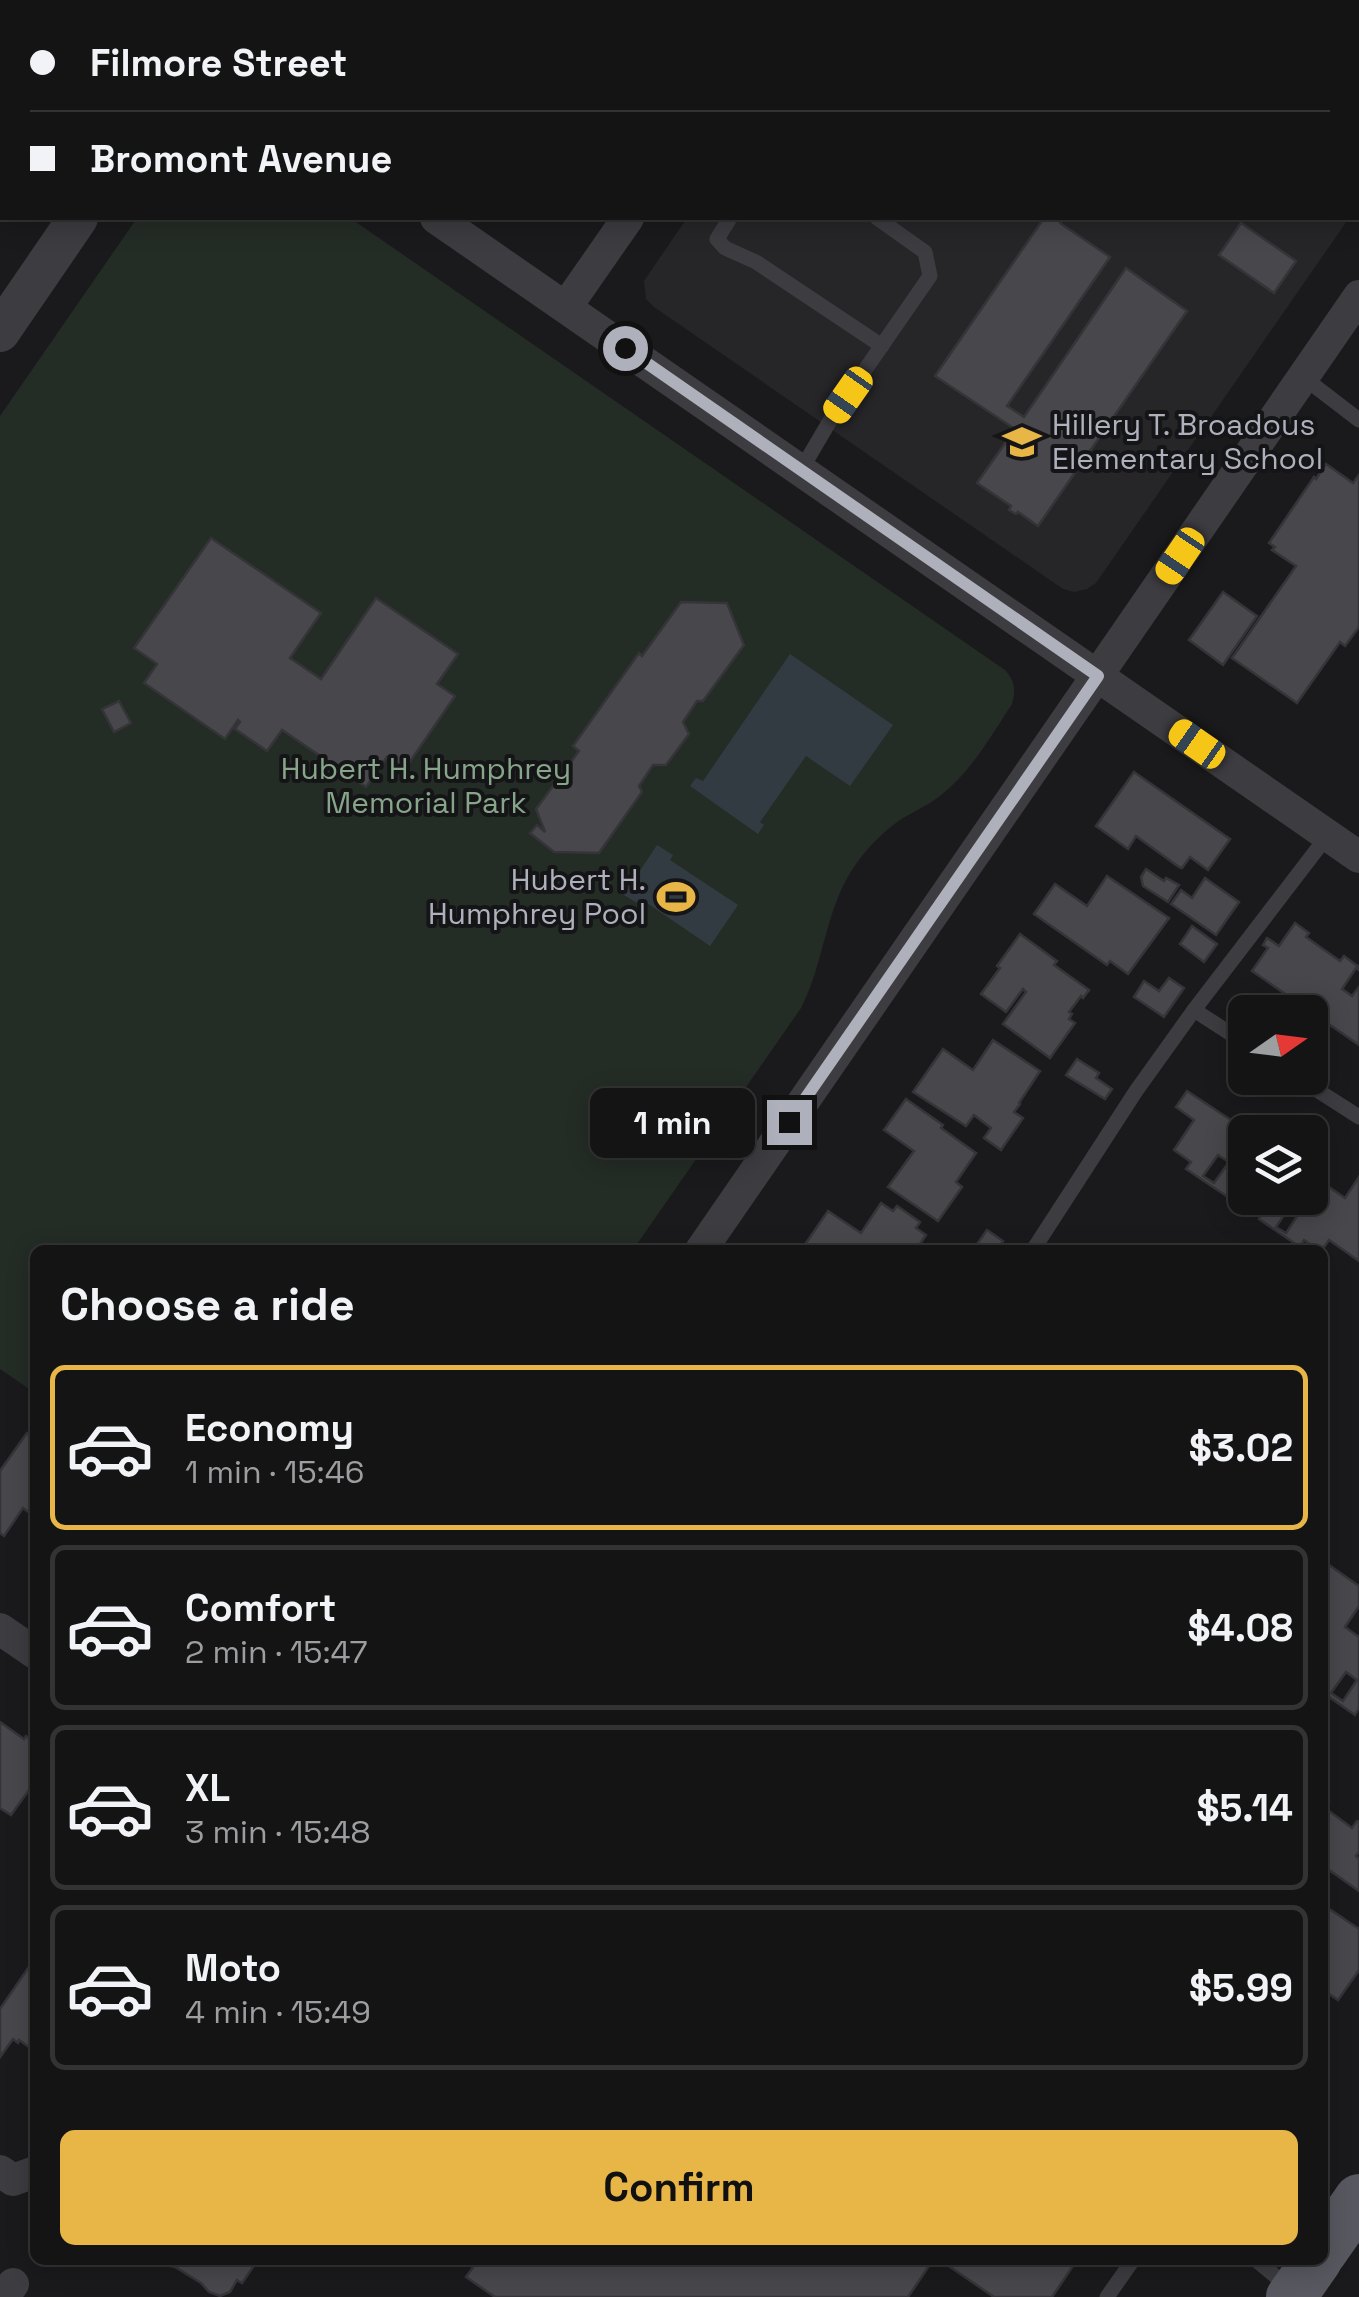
<!DOCTYPE html>
<html lang="en">
<head>
<meta charset="utf-8">
<style>
  body { margin:0; font-family:"Space Grotesk",sans-serif; background:#212122; color:#f1f3f6; height:100vh; display:flex; flex-direction:column; font-size:38px; white-space:nowrap }
  * { box-sizing:border-box; margin:0 }
  p { font-size:32px; color:#9d9ea0 }
  .icon { flex:none; width:55px; height:55px; fill:none; stroke:currentColor; stroke-width:2; stroke-linecap:round; stroke-linejoin:round }
  .map { position:relative; flex:1; overflow:hidden }
  .drawer { position:absolute; left:30px; top:1245px; width:1298px; height:1020px; display:flex; flex-direction:column; background:#141415; border-radius:15px; box-shadow:0 5px 25px #0003,0 0 0 2px #333334 }
  .drawer>* { flex:none }
  .banner { position:absolute; left:0px; top:0px; width:1360px; height:220px; box-shadow:0 5px 25px #0003,0 0 0 2px #333334; display:grid; align-content:center; height:220px; padding:0 30px; background:#141415 }
  .needle { width:65px; rotate:76deg }
  .buttons { position:absolute; left:1228px; top:995px; display:grid; gap:20px }
  .buttons a { display:grid; place-items:center; width:100px; height:100px; border-radius:15px; background:#141415; box-shadow:0 5px 25px #0003,0 0 0 2px #333334; font-size:50px }
  .end { position:absolute; width:45px; height:45px; margin:-22px; border:12px solid #aeb1bb; background:#111; box-shadow:0 0 0 5px #111 }
  .from { border-radius:50% }
  .bubble { position:absolute; height:70px; border-radius:15px; background:#141415; box-shadow:0 5px 25px #0003,0 0 0 2px #333334; font-size:32px; font-weight:700; line-height:70px; text-align:center }
  .car { position:absolute; width:30px; height:60px; margin:-30px -15px; border-radius:12px; box-shadow:0 0 8px 2px #0007; background:linear-gradient(#f5c518 24%,#345 0 40%,#f5c518 0 76%,#345 0 86%,#f5c518 0) }
  .banner b { display:flex; align-items:center; gap:35px; height:95px; font-size:38px }
  .banner b+b { border-top:2px solid #333334 }
  .banner i { width:25px; height:25px; background:#f1f3f6 }
  ul { padding:0; list-style:none }
  li { display:flex; align-items:center; gap:30px; height:165px; margin:0 20px 15px; padding:0 10px; border:5px solid #333334; border-radius:15px }
  li div { flex:1 }
  li b { display:block; font-size:38px }
  li em { font-style:normal; font-weight:700 }
  li.active { border-color:#e8b646 }
  li>.icon { width:90px; height:90px; stroke-width:1.5 }
  h2 { padding:0 30px; font-size:45px; line-height:120px }
  .button { display:flex; gap:20px; margin-top:auto; padding:20px 30px }
  .button a { flex:1; height:115px; border-radius:15px; background:#e8b646; color:#111; font-size:40px; font-weight:700; line-height:115px; text-align:center }
  .map>svg:first-child { display:block }
</style>
</head>
<body>
<div class="map">
<svg width="1359" height="2297" viewBox="0 0 1359 2297">
  <rect width="100%" height="100%" fill="#1a1a1c"/>
  <g fill="#262629">
    <polygon points="837,0 1359,0 1359,202 1358,205 1358,2 835,2"/>
    <polygon points="687,218 1349,218 1096,583 1087,589 1074,592 1063,589 654,307 646,299 644,281"/>
  </g>
  <path fill="#242c26" d="M137,218H350L1005,670C1015,681 1016,690 1012,704C991,736 971,772 940,796C928,805 913,812 900,820C883,832 868,847 856,864C825,907 825,962 801,1008L633,1250H35V1393L0,1369V416Z"/>
  <g fill="#333b42">
    <polygon points="790,654 893,725 850,786 806,756 760,822 764,825 758,834 690,786 696,778 703,781"/>
    <polygon points="657,845 673,855 670,860 738,905 710,946 641,899 637,903 624,895"/>
  </g>
  <g fill="#48474c" stroke="#353438" stroke-width="2.5" fill-rule="evenodd">
    <polygon points="1044,218 1064,218 1060,223 1110,257 1007,406 1024,417 1126,268 1187,311 1038,526 1018,512 1016,514 1009,510 1011,506 977,483 1015,429 935,376"/>
    <polygon points="1241,223 1296,261 1274,293 1219,255"/>
    <polygon points="1326,464 1353,483 1359,475 1359,627 1345,646 1340,642 1297,703 1232,658 1296,566 1272,550 1275,547 1269,543 1314,477 1316,479"/>
    <polygon points="211,538 321,613 290,658 321,679 376,598 458,654 437,684 455,696 405,769 387,757 366,787 282,730 267,751 235,729 240,722 238,720 225,739 144,683 157,664 134,648"/>
    <polygon points="1223,592 1257,616 1223,665 1189,640"/>
    <polygon points="681,602 727,603 744,645 703,701 697,701 683,722 689,734 666,765 653,765 639,786 642,792 599,853 554,852 530,833 537,825 545,832 536,809 579,751 573,746 639,653 642,656"/>
    <polygon points="119,701 131,723 114,732 102,709"/>
    <polygon points="1134,772 1230,839 1208,870 1190,857 1182,868 1179,867 1136,836 1128,849 1096,826"/>
    <polygon points="1146,869 1164,881 1166,878 1179,885 1168,902 1143,886 1141,877"/>
    <polygon points="1107,876 1169,918 1128,974 1110,961 1107,965 1034,914 1055,884 1087,906"/>
    <polygon points="1205,878 1239,902 1216,935 1171,904 1181,890 1192,898"/>
    <polygon points="1295,923 1309,933 1306,937 1340,961 1344,956 1359,967 1359,970 1356,968 1342,989 1352,996 1359,987 1359,1045 1252,971 1268,948 1263,945 1267,938 1279,946"/>
    <polygon points="1192,926 1217,944 1204,962 1180,944"/>
    <polygon points="1020,934 1057,961 1054,965 1089,990 1083,998 1081,996 1069,1012 1072,1014 1069,1019 1075,1023 1050,1058 1003,1024 1026,992 1023,989 1006,1012 981,994 1000,968 997,966"/>
    <polygon points="1169,978 1184,988 1164,1017 1134,997 1144,981 1159,991"/>
    <polygon points="993,1040 1040,1071 1019,1103 1020,1104 1014,1112 1023,1118 1001,1150 984,1138 991,1128 974,1115 966,1126 913,1092 943,1049 973,1070"/>
    <polygon points="1077,1059 1099,1073 1096,1078 1112,1089 1105,1099 1066,1075"/>
    <path d="M1187,1091L1249,1132H1245V1198H1310V1174L1345,1198L1359,1177V1261L1329,1240L1322,1250H1318L1304,1240L1300,1247L1259,1219L1263,1212L1232,1191L1228,1197L1186,1169L1191,1162L1174,1150L1194,1120L1176,1107ZM1218,1155L1229,1162L1214,1183L1203,1176ZM1291,1205L1300,1212L1286,1233L1276,1227Z"/>
    <polygon points="906,1099 943,1125 941,1128 976,1153 956,1182 962,1187 938,1221 888,1187 914,1151 884,1130"/>
    <polygon points="881,1203 893,1211 897,1206 920,1222 916,1228 926,1235 916,1250 816,1250 806,1243 828,1211 861,1233"/>
    <polygon points="987,1230 1003,1241 997,1250 980,1250 975,1247"/>
    <polygon points="27,1433 35,1438 35,1517 23,1508 4,1536 0,1533 0,1471"/>
    <path d="M1322,1560L1359,1586V1606L1345,1627L1359,1637V1708L1355,1715L1322,1692ZM1346,1672L1357,1680L1343,1701L1331,1693Z"/>
    <polygon points="0,1722 24,1739 26,1736 35,1743 35,1795 29,1790 11,1815 0,1808"/>
    <polygon points="1322,1797 1329,1802 1325,1808 1352,1828 1357,1821 1359,1822 1359,1852 1356,1856 1359,1859 1359,1891 1322,1865"/>
    <polygon points="1322,1904 1359,1929 1359,1970 1338,2000 1322,1989"/>
    <polygon points="35,1958 35,2051 19,2040 18,2043 13,2039 0,2057 0,2009"/>
    <polygon points="159,2260 258,2260 242,2283 237,2280 230,2292 220,2296 209,2292 201,2283 175,2267 166,2265"/>
    <polygon points="478,2260 933,2260 908,2297 495,2297 466,2277"/>
    <polygon points="940,2260 1077,2260 1052,2297 994,2297"/>
  </g>
  <g fill="none" stroke-linecap="round" stroke-linejoin="round">
    <g stroke="#3c3c41" stroke-width="15">
      <polyline points="730,218 717,239 725,248 756,262 882,346"/>
      <polyline points="1303,377 1359,420"/>
      <polyline points="801,470 831,419 930,276 925,252 877,218"/>
      <polyline points="1194,1010 1245,1043"/>
      <polyline points="1298,1078 1359,1117"/>
      <polyline points="1033,1250 1136,1091 1194,1010 1328,835"/>
      <polyline points="1256,2260 1291,2289"/>
      <polyline points="1107,2297 1133,2260"/>
    </g>
    <g stroke="#3c3c41" stroke-width="32">
      <polyline points="122,0 126,2"/>
      <polyline points="778,2 780,0"/>
      <polyline points="436,218 1359,857"/>
      <polyline points="566,307 628,218"/>
      <polyline points="701,1250 1359,296"/>
      <polyline points="0,1629 35,1653"/>
      <polyline points="0,2171 13,2180 35,2172"/>
      <polyline points="3,2297 13,2284"/>
    </g>
    <g stroke="#3c3c41" stroke-width="40">
      <polyline points="224,2 226,0"/>
      <polyline points="0,332 78,218"/>
    </g>
    <g stroke="#585960" stroke-width="50">
      <polyline points="1322,2252 1359,2199"/>
      <polyline points="1291,2297 1317,2260"/>
    </g>
  </g>
  <g fill="none" stroke-linecap="round" stroke-linejoin="round">
    <polyline stroke="#aeb1bb" stroke-width="12" points="625,348 1098,676 789,1122"/>
  </g>
  <defs>
    <g id="school-bare" transform="scale(3)"><path d="M0-5L7-2L0 1L-7-2ZM-4 1L0 2.5L4 1V4Q0 6-4 4Z" fill="#e8b646" stroke="#151518" stroke-width="2.5" paint-order="stroke"/></g>
    <g id="stadium-bare" transform="scale(3)"><path d="M0-5a6.5 5 0 1 0 0 10a6.5 5 0 1 0 0-10ZM-3.5-1.8h7v3.6h-7Z" fill="#e8b646" stroke="#151518" stroke-width="2.5" paint-order="stroke"/></g>
  </defs>
  <g fill-rule="evenodd">
    <use href="#school-bare" x="1022" y="442"/>
    <use href="#stadium-bare" x="676" y="897"/>
  </g>
  <g text-anchor="middle" stroke-width="8" stroke-linejoin="round" paint-order="stroke">
    <g font-size="30" fill="#aeb1bb" stroke="#151518" text-anchor="start">
      <text x="1052" y="435">Hillery T. Broadous<tspan x="1052" dy="34">Elementary School</tspan></text>
      <text x="646" y="890" text-anchor="end">Hubert H.<tspan x="646" dy="34">Humphrey Pool</tspan></text>
    </g>
    <g font-size="30" fill="#86a589" stroke="#151518">
      <text x="426" y="779">Hubert H. Humphrey<tspan x="426" dy="34">Memorial Park</tspan></text>
    </g>
  </g>
</svg>
<div class="buttons">
<a><svg class="needle" viewBox="-14 -14 28 28"><path d="M0-13l5 13h-10z" fill="#e53935"/><path d="M0 13l5-13h-10z" fill="#9d9ea0"/></svg></a>
<a><svg class="icon" aria-label="layers" viewBox="0 0 24 24"><path d="M12 4l9 5-9 5-9-5zM3 14l9 5 9-5"/></svg></a>
</div>
<i class="end from" style="left:625px;top:348px"></i>
<i class="end" style="left:789px;top:1122px"></i>
<div class="bubble" style="left:590px;top:1088px;width:165px">1 min</div>
<i class="car" style="left:848px;top:395px;rotate:215deg"></i>
<i class="car" style="left:1180px;top:556px;rotate:214deg"></i>
<i class="car" style="left:1197px;top:744px;rotate:305deg"></i>
<div class="banner">
<b><i class="from"></i>Filmore Street</b>
<b><i></i>Bromont Avenue</b>
</div>
<section class="drawer">
<h2>Choose a ride</h2>
<ul>
<li class="active"><svg class="icon" aria-label="car" viewBox="0 0 24 24"><path d="M5 17H2v-5l4-1 3-4h7l3 4 3 1v5h-3M9 17h6M6 11h13"/><circle cx="7" cy="17" r="2"/><circle cx="17" cy="17" r="2"/></svg><div><b>Economy</b><p>1 min · 15:46</p></div><em>$3.02</em></li>
<li><svg class="icon" aria-label="car" viewBox="0 0 24 24"><path d="M5 17H2v-5l4-1 3-4h7l3 4 3 1v5h-3M9 17h6M6 11h13"/><circle cx="7" cy="17" r="2"/><circle cx="17" cy="17" r="2"/></svg><div><b>Comfort</b><p>2 min · 15:47</p></div><em>$4.08</em></li>
<li><svg class="icon" aria-label="car" viewBox="0 0 24 24"><path d="M5 17H2v-5l4-1 3-4h7l3 4 3 1v5h-3M9 17h6M6 11h13"/><circle cx="7" cy="17" r="2"/><circle cx="17" cy="17" r="2"/></svg><div><b>XL</b><p>3 min · 15:48</p></div><em>$5.14</em></li>
<li><svg class="icon" aria-label="car" viewBox="0 0 24 24"><path d="M5 17H2v-5l4-1 3-4h7l3 4 3 1v5h-3M9 17h6M6 11h13"/><circle cx="7" cy="17" r="2"/><circle cx="17" cy="17" r="2"/></svg><div><b>Moto</b><p>4 min · 15:49</p></div><em>$5.99</em></li>
</ul>
<div class="button"><a>Confirm</a></div>
</section>
</div>
</body>
</html>
